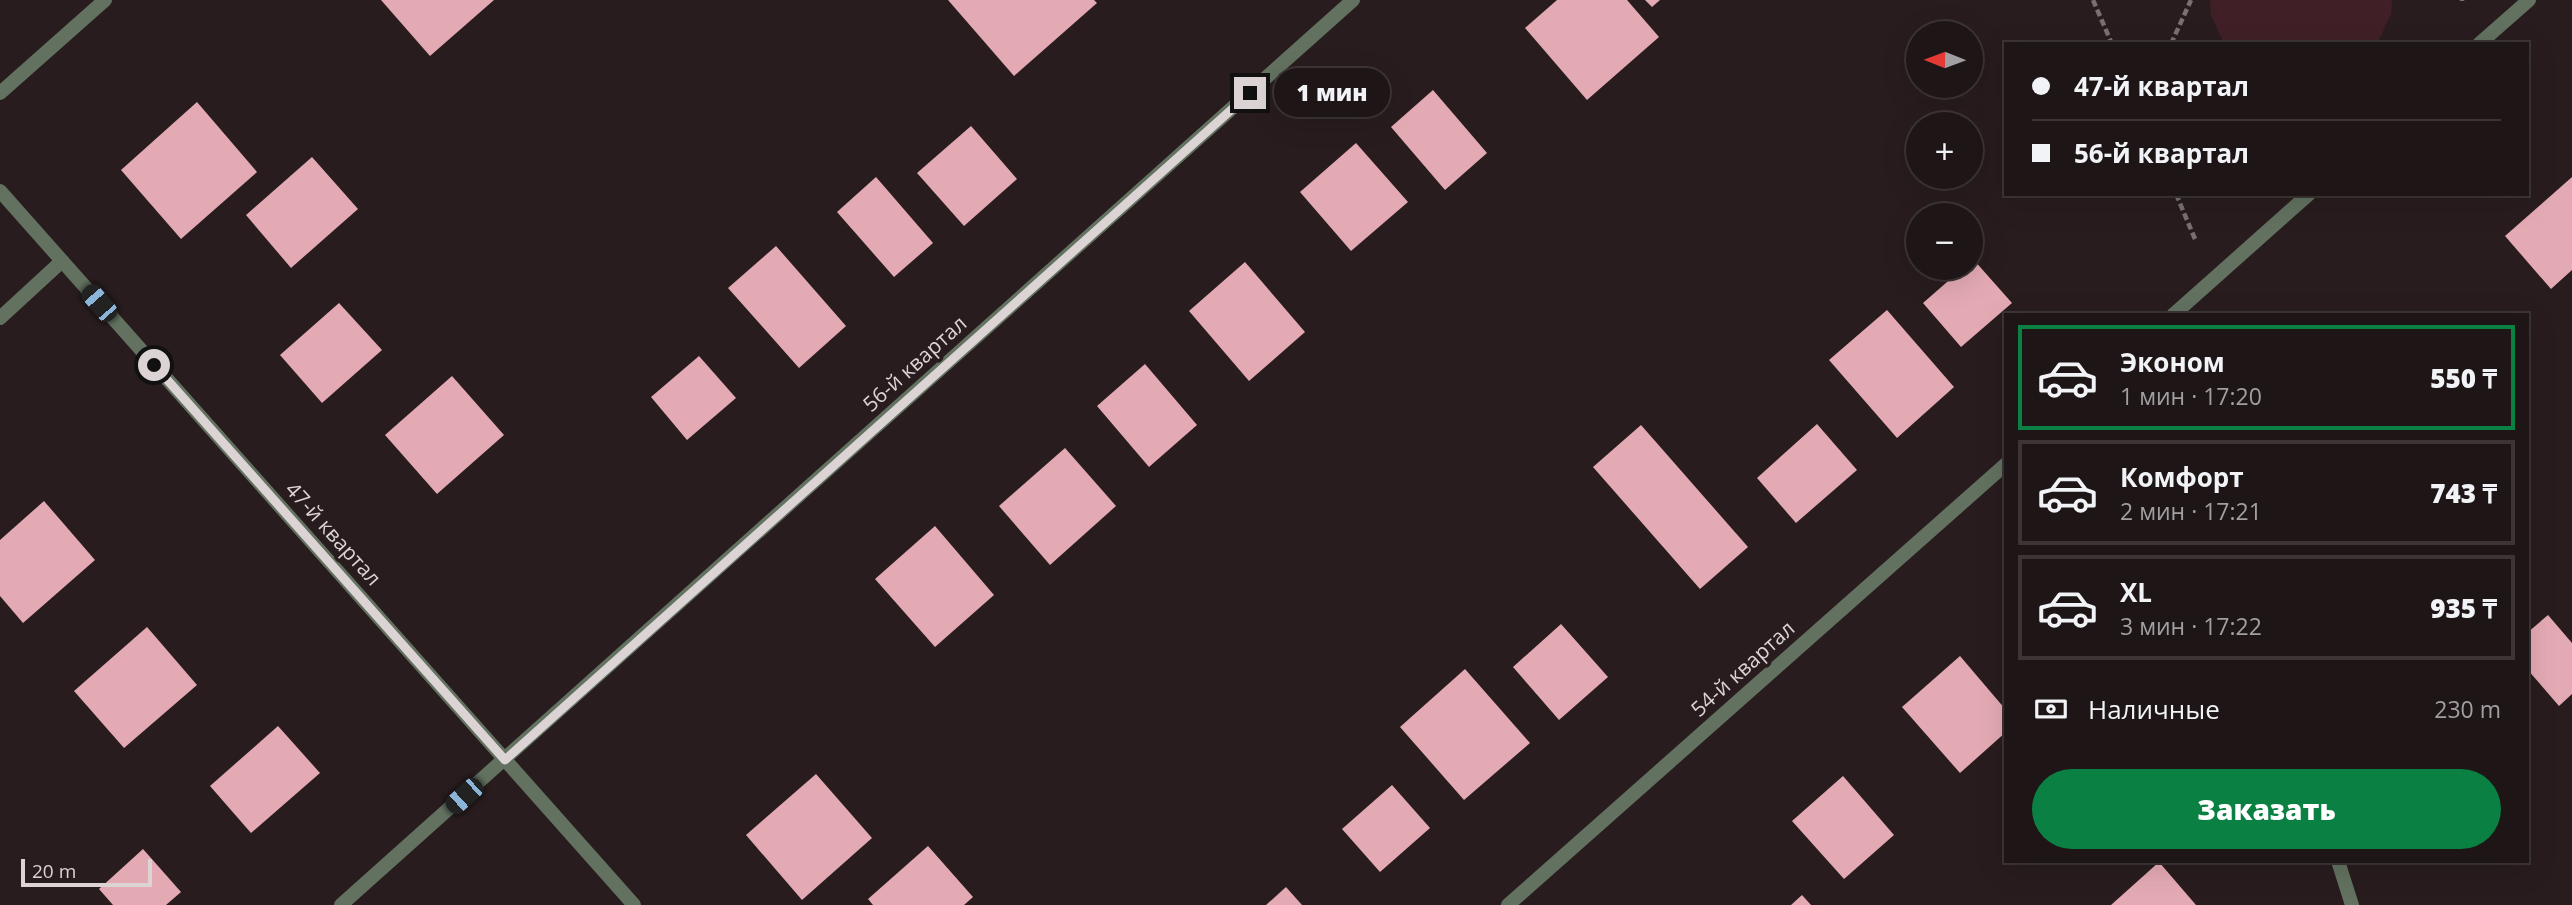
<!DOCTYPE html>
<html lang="ru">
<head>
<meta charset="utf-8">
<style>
  body { margin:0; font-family:"Open Sans",sans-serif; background:#2b2223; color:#f1f3f6; height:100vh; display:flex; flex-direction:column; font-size:26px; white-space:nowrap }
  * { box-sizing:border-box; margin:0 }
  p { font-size:23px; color:#a19fa1 }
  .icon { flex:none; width:38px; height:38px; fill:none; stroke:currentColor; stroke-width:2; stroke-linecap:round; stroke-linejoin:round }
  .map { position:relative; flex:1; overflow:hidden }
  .details { position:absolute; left:2004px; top:313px; width:525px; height:550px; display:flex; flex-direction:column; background:#1e1516; border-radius:0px; box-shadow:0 7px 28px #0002,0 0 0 2px #3c3435 }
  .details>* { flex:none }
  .banner { position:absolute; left:2004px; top:42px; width:525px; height:154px; border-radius:0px; box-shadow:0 7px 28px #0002,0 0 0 2px #3c3435; display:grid; align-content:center; height:154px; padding:0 28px; background:#1e1516 }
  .needle { width:46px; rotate:271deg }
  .buttons { position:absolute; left:1906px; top:21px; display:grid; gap:14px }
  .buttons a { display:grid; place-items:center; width:77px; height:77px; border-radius:50%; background:#1e1516; box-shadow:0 7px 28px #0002,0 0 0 2px #3c3435; font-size:35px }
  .scale { position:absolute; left:21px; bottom:18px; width:131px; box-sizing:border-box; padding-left:7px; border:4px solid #dbd3d4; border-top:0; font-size:19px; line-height:24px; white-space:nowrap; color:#dbd3d4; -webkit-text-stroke:5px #281c1e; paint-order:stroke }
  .end { position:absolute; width:32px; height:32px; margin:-16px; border:9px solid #dbd3d4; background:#111; box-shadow:0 0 0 4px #111 }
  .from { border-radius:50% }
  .bubble { position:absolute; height:49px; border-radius:24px; background:#1e1516; box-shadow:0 7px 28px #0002,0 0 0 2px #3c3435; font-size:23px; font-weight:800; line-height:49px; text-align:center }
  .car { position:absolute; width:21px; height:42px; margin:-21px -10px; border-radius:9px; box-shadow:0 0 5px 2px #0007; background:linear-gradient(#222 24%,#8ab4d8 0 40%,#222 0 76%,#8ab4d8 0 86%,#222 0) }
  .banner b { display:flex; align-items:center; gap:24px; height:66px; font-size:26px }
  .banner b+b { border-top:2px solid #3c3435 }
  .banner i { width:18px; height:18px; background:#f1f3f6 }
  ul { padding:12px 0 0; list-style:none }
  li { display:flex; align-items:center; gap:21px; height:105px; margin:0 14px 10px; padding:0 14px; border:4px solid #3c3435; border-radius:0px }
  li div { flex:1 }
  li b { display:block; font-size:26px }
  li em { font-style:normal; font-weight:800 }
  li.on { border-color:#0b8043 }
  li>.icon { width:63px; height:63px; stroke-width:1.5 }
  .pay { display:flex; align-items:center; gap:18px; height:77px; padding:0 28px; font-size:26px }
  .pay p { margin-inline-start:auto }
  .primary-button { display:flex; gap:14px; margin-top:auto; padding:14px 28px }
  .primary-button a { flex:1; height:80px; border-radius:42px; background:#0b8043; color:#fff; font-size:28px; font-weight:800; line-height:80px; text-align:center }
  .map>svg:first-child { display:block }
</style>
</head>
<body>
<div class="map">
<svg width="2572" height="905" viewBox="0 0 2572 905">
  <rect width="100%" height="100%" fill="#281c1e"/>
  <polygon fill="#402026" points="2210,0 2392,0 2391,14 2377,44 2224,44 2211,15"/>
  <g fill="#e4aab4">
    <polygon points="381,0 494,0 430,56"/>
    <polygon points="948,0 1094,0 1097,3 1014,76"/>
    <polygon points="1557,0 1627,0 1659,37 1587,100 1525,28"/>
    <polygon points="1645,0 1660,0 1652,7"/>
    <polygon points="1433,90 1487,153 1445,190 1391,127"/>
    <polygon points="197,102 257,172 181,239 121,170"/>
    <polygon points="971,126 1017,179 964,226 917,173"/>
    <polygon points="1356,143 1408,202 1351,251 1300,192"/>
    <polygon points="312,157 358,209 291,268 246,215"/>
    <polygon points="876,177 933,243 894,277 837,212"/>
    <polygon points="2572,177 2572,270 2551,289 2505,236"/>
    <polygon points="776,246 846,326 799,368 728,288"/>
    <polygon points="1973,259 2012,303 1961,347 1923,303 1963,268 1970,268 1970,261"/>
    <polygon points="1245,262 1305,332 1249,381 1189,311"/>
    <polygon points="339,303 382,350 322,403 280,355"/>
    <polygon points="1887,310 1954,387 1897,438 1829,360"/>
    <polygon points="699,356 736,398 687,440 651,397"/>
    <polygon points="1145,364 1197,425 1149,467 1097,406"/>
    <polygon points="452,376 504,435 437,494 385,435"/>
    <polygon points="1817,424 1857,470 1796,523 1757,478"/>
    <polygon points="1641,425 1748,547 1700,589 1593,467"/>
    <polygon points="1065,448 1116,506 1050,565 999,506"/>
    <polygon points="44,501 95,560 23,623 0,596 0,540"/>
    <polygon points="935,526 994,595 935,647 875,579"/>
    <polygon points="2548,615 2572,643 2572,694 2559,706 2527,669 2527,633"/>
    <polygon points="1561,624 1608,677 1559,720 1513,667"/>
    <polygon points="147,627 197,685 124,748 74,691"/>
    <polygon points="1960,656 2006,710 2006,732 1960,773 1902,707"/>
    <polygon points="1465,669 1530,743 1464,800 1400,727"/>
    <polygon points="278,726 320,773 251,833 210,786"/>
    <polygon points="816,774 872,838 802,900 746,835"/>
    <polygon points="1843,776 1894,835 1844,879 1792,821"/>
    <polygon points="1392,785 1430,828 1380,872 1342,829"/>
    <polygon points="928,846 973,897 964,905 873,905 868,899"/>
    <polygon points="143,849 181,892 166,905 113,905 99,889"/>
    <polygon points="2159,862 2196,905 2111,905"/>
    <polygon points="1286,887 1302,905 1266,905"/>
    <polygon points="1802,895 1811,905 1791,905"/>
  </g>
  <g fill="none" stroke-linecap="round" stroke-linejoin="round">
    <g stroke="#7a7071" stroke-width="4.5" stroke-dasharray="7 3.5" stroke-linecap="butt">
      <polyline points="2093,0 2112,44"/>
      <polyline points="2462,0 2462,1"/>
      <polyline points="2171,44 2191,0"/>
      <polyline points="2176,194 2195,239"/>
    </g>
    <polyline stroke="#627160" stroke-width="14" points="0,318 62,261"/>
    <g stroke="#627160" stroke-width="14">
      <polyline points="2479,44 2529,0"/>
      <polyline points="0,93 105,0"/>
      <polyline points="0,191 634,905"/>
      <polyline points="2173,315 2309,194"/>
      <polyline points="2338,861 2352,905"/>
      <polyline points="341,905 1353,0"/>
      <polyline points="1508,905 2006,464"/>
    </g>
  </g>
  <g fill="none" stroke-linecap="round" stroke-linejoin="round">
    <polyline stroke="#dbd3d4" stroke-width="9" points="154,365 505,760 1250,93"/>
  </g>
  <g text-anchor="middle" stroke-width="7" stroke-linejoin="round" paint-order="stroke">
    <g font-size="21" fill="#dbd3d4" stroke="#281c1e">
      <text transform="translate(915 364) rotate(-42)" y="7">56-й квартал</text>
      <text transform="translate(333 534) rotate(48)" y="7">47-й квартал</text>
      <text transform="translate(1743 669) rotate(-42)" y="7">54-й квартал</text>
    </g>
  </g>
</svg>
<div class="buttons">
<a><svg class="needle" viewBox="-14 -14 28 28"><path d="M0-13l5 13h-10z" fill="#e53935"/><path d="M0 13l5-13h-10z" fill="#a19fa1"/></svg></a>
<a>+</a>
<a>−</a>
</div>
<div class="scale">20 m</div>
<i class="end from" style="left:154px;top:365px"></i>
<i class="end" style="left:1250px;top:93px"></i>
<div class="bubble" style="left:1274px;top:68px;width:116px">1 мин</div>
<i class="car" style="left:99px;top:303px;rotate:319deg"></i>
<i class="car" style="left:464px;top:796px;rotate:228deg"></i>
<div class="banner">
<b><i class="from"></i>47-й квартал</b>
<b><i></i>56-й квартал</b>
</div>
<section class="details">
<ul>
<li class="on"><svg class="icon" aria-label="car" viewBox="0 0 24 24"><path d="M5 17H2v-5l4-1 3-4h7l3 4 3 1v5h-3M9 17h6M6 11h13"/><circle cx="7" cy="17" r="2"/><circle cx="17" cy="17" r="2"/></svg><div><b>Эконом</b><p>1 мин · 17:20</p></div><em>550 ₸</em></li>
<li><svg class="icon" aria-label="car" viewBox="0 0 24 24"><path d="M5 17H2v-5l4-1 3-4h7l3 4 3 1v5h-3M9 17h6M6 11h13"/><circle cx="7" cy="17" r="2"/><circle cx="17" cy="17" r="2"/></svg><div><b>Комфорт</b><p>2 мин · 17:21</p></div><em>743 ₸</em></li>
<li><svg class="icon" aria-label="car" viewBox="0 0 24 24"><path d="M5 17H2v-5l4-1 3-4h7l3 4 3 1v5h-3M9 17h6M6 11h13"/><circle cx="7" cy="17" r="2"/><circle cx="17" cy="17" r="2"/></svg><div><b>XL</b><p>3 мин · 17:22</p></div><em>935 ₸</em></li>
</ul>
<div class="pay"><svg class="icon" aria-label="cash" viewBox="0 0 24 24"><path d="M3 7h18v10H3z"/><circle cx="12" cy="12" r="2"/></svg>Наличные<p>230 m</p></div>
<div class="primary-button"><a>Заказать</a></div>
</section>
</div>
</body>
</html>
